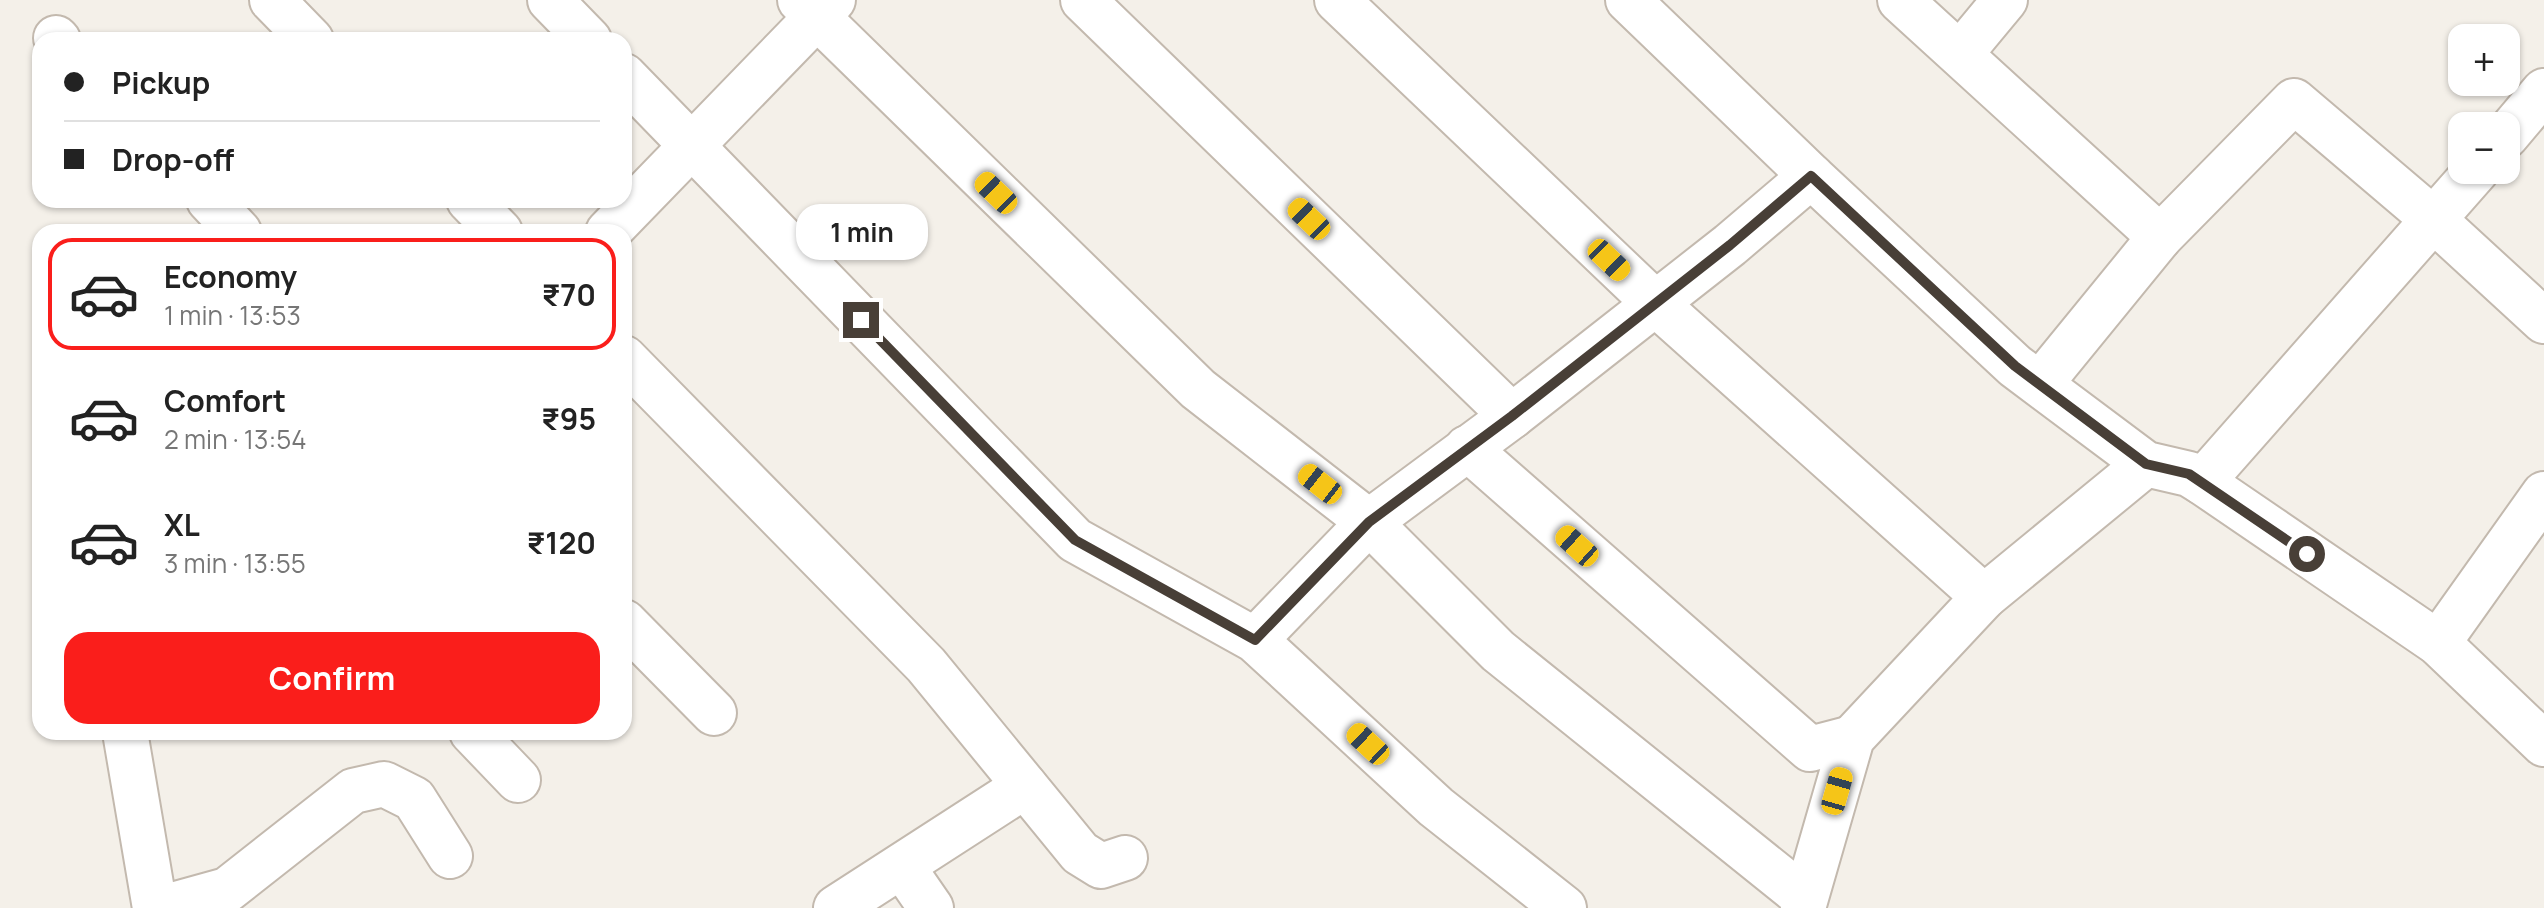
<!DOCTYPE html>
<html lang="en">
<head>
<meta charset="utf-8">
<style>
  body { margin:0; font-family:Manrope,sans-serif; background:#f6f6f6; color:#222; height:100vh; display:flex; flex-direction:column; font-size:30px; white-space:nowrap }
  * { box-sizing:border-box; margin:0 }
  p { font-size:26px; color:#767676 }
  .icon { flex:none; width:44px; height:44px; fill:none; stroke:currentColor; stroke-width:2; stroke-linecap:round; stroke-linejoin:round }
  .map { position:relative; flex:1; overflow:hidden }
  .panel { position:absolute; left:32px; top:224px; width:600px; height:516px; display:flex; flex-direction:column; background:#fff; border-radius:24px; box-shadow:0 2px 6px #0004 }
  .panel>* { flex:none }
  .banner { position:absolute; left:32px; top:32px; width:600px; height:176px; border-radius:24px; box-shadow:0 2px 6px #0004; display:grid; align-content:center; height:176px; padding:0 32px; background:#fff }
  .controls { position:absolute; left:2448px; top:24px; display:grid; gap:16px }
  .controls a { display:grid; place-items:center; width:72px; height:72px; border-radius:16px; background:#fff; box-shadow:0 2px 6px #0004; font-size:40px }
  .end { position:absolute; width:36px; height:36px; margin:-18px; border:10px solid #483f37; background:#fff; box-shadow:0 0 0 4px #fff }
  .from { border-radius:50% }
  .bubble { position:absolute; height:56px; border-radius:24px; background:#fff; box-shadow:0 2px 6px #0004; font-size:26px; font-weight:700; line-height:56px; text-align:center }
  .car { position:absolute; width:24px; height:48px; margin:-24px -12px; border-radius:10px; box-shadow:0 0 6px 2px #0007; background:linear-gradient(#f5c518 24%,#345 0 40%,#f5c518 0 76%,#345 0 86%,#f5c518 0) }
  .banner b { display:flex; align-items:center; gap:28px; height:76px; font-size:30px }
  .banner b+b { border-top:2px solid #e0e0e0 }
  .banner i { width:20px; height:20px; background:#222 }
  ul { padding:14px 0 0; list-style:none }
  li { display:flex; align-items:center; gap:24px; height:112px; margin:0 16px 12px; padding:0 16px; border:4px solid transparent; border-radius:24px }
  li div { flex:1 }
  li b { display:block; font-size:30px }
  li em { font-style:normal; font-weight:700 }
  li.active { border-color:#fa1e1b }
  li>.icon { width:72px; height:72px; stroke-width:1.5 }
  .primary-button { display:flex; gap:16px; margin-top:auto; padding:16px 32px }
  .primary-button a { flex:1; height:92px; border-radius:24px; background:#fa1e1b; color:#fff; font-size:32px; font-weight:700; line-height:92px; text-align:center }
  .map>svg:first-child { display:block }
</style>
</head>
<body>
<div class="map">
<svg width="2544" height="908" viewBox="0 0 2544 908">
  <rect width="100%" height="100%" fill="#f4f0e9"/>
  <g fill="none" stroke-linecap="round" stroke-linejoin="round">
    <g stroke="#c3b9ae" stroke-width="48">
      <g id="minor">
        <polyline points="272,0 311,40"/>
        <polyline points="550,0 589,40"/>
        <polyline points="800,0 1198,389 1369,522 1498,651 1805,898"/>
        <polyline points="1083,0 1512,416"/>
        <polyline points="1337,0 1655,303 1984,597"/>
        <polyline points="1628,0 1811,176 2015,366 2146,464 2189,474 2202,482 2438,643 2544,744"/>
        <polyline points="1900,0 2160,237"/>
        <polyline points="56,38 58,40"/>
        <polyline points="1961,53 2005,0"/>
        <polyline points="624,76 1075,540 1255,640 1436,807 1564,908"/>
        <polyline points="2506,136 2544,91"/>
        <polyline points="209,200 239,232"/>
        <polyline points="469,200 500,232"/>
        <polyline points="608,232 833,0"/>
        <polyline points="624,358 926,665 1080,853 1101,866 1125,858"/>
        <polyline points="2040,384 2160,237 2294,101 2434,220 2544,321"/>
        <polyline points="1467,448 1810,749 1852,738"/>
        <polyline points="2202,482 2477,170"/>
        <polyline points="624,622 714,713"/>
        <polyline points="1255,640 1369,522 1512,416 1730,245 1811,176"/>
        <polyline points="2438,643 2544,494"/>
        <polyline points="125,732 155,908"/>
        <polyline points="472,732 518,780"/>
        <polyline points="902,866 931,908"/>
        <polyline points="162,908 227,890 353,791 384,784 414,799 450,856"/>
        <polyline points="836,908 1025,786"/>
        <polyline points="1803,908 1852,738 1984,597 2146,464"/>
      </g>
    </g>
    <use href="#minor" stroke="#fff" stroke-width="44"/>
  </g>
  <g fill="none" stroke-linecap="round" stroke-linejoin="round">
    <polyline stroke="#483f37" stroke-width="10" points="861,320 1075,540 1255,640 1369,522 1512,416 1730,245 1811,176 2015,366 2146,464 2189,474 2307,554"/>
  </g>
</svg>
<div class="controls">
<a>+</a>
<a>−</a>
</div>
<i class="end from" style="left:2307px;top:554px"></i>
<i class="end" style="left:861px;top:320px"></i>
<div class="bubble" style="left:796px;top:204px;width:132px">1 min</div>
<i class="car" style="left:996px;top:193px;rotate:314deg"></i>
<i class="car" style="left:1309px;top:219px;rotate:314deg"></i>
<i class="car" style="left:1609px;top:260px;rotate:134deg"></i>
<i class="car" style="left:1320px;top:484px;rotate:308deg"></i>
<i class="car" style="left:1577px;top:546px;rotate:312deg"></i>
<i class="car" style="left:1368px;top:744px;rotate:313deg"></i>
<i class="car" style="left:1837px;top:791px;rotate:16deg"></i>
<div class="banner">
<b><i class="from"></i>Pickup</b>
<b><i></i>Drop-off</b>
</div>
<section class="panel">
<ul>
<li class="active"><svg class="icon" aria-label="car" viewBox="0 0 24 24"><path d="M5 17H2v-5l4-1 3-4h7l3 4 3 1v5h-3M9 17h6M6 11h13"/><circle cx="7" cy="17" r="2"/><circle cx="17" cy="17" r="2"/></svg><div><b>Economy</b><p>1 min · 13:53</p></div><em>₹70</em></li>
<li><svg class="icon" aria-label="car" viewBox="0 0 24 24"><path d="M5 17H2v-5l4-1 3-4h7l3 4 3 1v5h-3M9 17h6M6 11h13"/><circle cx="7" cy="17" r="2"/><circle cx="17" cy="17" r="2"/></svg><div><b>Comfort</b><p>2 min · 13:54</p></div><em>₹95</em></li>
<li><svg class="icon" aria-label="car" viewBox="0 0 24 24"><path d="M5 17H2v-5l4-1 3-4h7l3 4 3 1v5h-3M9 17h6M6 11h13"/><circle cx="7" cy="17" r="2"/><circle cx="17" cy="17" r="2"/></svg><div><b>XL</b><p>3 min · 13:55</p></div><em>₹120</em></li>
</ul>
<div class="primary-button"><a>Confirm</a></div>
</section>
</div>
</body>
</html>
